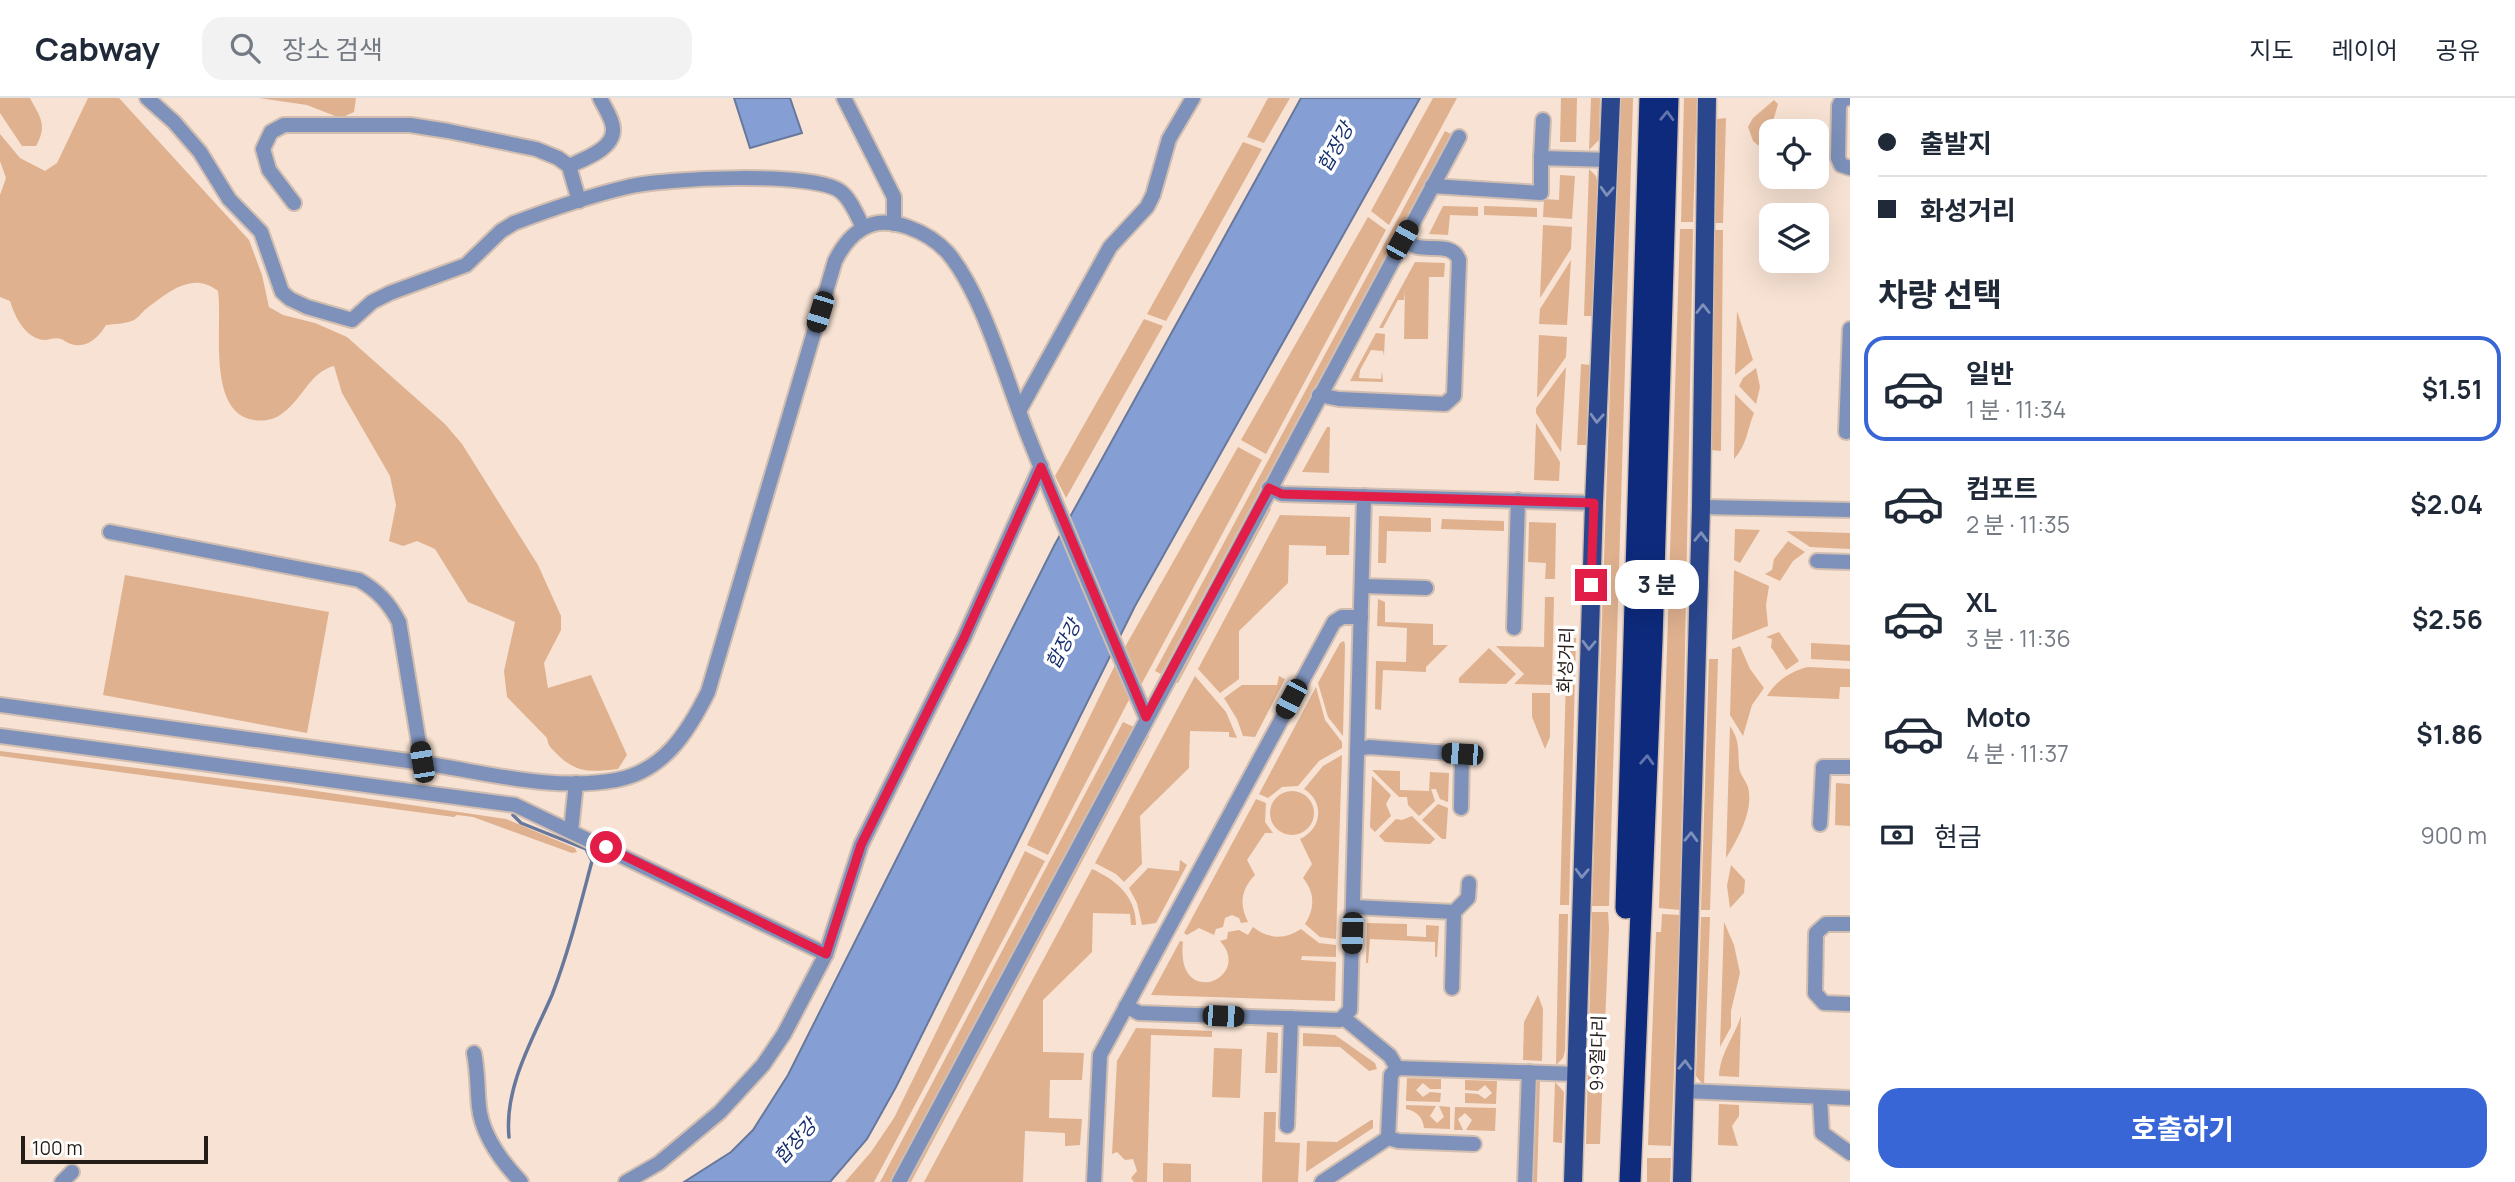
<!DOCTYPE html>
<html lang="ko">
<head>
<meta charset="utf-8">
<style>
  body { margin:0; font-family:Manrope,"Noto Sans KR",sans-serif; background:#f2f2f3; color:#1f2937; height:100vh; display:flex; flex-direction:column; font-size:26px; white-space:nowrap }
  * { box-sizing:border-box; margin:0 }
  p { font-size:23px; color:#747a83 }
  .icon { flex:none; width:38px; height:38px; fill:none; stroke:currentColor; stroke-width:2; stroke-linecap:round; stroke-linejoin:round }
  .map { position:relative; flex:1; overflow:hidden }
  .details { display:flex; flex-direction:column; background:#fff; width:665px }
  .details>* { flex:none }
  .banner { display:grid; align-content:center; height:154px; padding:0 28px; background:#fff }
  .fabs { position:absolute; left:1759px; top:21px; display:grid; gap:14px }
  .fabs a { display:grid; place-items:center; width:70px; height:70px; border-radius:14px; background:#fff; box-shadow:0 7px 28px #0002; font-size:35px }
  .scale { position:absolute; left:21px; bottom:18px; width:187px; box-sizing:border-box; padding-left:7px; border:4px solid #241c17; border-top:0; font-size:19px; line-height:24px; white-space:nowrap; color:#241c17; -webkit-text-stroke:5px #fff; paint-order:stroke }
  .end { position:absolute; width:32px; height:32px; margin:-16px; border:9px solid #e11d48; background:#fff; box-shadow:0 0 0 4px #fff }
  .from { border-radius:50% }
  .bubble { position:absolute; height:49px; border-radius:21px; background:#fff; box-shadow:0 7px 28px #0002; font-size:23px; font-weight:700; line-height:49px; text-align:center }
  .car { position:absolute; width:21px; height:42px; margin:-21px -10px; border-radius:9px; box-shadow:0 0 5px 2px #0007; background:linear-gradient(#222 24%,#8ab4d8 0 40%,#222 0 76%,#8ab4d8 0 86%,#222 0) }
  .banner b { display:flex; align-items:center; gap:24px; height:66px; font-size:26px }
  .banner b+b { border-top:2px solid #e0e1e3 }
  .banner i { width:18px; height:18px; background:#1f2937 }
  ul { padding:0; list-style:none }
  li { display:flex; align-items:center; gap:21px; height:105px; margin:0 14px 10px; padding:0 14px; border:4px solid transparent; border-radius:21px }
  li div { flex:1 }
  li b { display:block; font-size:26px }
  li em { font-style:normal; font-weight:700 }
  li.current { border-color:#3966d6 }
  li>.icon { width:63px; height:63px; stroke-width:1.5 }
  h2 { padding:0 28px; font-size:32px; line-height:84px }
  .pay { display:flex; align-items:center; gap:18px; height:77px; padding:0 28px; font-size:26px }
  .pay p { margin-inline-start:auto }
  .button { display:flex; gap:14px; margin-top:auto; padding:14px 28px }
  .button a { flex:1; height:80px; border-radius:21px; background:#3966d6; color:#fff; font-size:28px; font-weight:700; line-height:80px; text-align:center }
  header { display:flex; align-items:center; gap:42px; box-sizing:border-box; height:98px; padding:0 35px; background:#fff; border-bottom:2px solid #e0e1e3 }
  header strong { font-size:33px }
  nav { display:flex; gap:38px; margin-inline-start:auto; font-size:24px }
  .search { width:490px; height:63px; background:#f2f2f3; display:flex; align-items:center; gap:18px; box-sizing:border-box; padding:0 24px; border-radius:21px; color:#747a83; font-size:26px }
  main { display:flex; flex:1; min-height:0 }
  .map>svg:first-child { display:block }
</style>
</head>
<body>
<header>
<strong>Cabway</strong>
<div class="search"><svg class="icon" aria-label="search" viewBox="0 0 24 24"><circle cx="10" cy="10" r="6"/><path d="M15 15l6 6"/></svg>장소 검색</div>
<nav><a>지도</a><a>레이어</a><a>공유</a></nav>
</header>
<main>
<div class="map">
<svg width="1850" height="1084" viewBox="0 0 1850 1084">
  <rect width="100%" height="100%" fill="#f7e2d3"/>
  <g fill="#dfb18f">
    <path d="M0,0H30C40,19 48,27 36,48H22L0,15Z"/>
    <path d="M88,0H119L249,142L262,177L269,209L283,217L315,225L347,239L445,326L462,346L538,467L561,518V532L544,565L548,590L591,577L627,657L618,671C590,674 576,676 555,654C550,649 548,647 547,640L507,599L504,573L515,524L468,504L435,451L417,443L403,448L389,443L396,407L390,378L342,295L334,268C310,274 303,300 284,314C276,321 265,324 254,322C206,315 223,228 218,193C192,173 169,194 146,211C142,214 138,220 134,222C126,226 114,226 106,227C99,239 87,251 71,246C67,245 64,242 61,241C55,239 50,242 44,242C25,240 15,219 10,203L0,199V97L6,80L0,63V36L20,60L45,73L57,65Z"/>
    <polygon points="259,0 356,0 354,14 345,18 335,18 307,7"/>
    <polygon points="1268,0 1290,0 1264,45 1247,39"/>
    <polygon points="1433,0 1457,0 1389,127 1371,113"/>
    <polygon points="1561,0 1577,0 1576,44 1560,44"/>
    <polygon points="1591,0 1600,0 1599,42 1589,52"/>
    <polygon points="1620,0 1633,0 1609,808 1592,808"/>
    <polygon points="1684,0 1697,0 1693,124 1681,124"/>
    <polygon points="1774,2 1778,6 1771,30 1771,58 1753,43 1748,29 1753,20"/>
    <polygon points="1726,20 1723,125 1714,125 1717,21"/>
    <polygon points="1445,33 1451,36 1161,576 1155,573"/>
    <polygon points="1243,44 1262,51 1166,223 1147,216"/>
    <polygon points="1589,71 1596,78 1598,86 1593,218 1584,218"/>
    <polygon points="1560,77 1575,78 1572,121 1543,119 1544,101 1559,102"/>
    <polygon points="1443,108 1478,109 1478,118 1450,117 1448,137 1429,136"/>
    <polygon points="1484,108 1537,110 1537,119 1484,117"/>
    <polygon points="1368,119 1386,132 1266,356 1241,342"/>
    <polygon points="1543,127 1572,129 1571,151 1540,200"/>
    <polygon points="1680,131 1693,131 1680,812 1659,810"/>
    <polygon points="1714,132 1723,132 1721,353 1711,352"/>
    <polygon points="1571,162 1567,227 1539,226 1540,211"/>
    <polygon points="1415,164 1445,165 1444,179 1429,179 1428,241 1404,241 1405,192 1404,202 1398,202 1383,230 1379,230"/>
    <polygon points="1737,213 1753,262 1735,277"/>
    <polygon points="1144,221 1163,228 1066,400 1055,378"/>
    <polygon points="1376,235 1385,236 1384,258 1383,253 1371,252 1360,272 1359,280 1381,281 1382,273 1383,284 1350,283"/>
    <polygon points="1539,237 1567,239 1566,259 1537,300"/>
    <polygon points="1581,266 1590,267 1586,347 1577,347"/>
    <polygon points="1566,269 1561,354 1536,315 1536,310"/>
    <polygon points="1756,270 1760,289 1756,306 1739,288 1743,280"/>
    <path d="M1735,296L1754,315C1747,332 1747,347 1734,361Z"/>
    <polygon points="1536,325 1560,364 1559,383 1534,382"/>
    <polygon points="1327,329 1330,329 1329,375 1302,374"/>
    <polygon points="1238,349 1262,362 1141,587 1125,549"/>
    <polygon points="1267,409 1271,411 1178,585 1174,583"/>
    <polygon points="1280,417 1350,419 1349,457 1326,457 1326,448 1289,447 1288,485 1239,533 1239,581 1220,595 1198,571"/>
    <polygon points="1379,418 1431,420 1431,434 1387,433 1386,465 1378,465"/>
    <polygon points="1442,421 1504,423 1504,433 1441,431"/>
    <polygon points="1529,424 1556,425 1555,481 1545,481 1546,465 1528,464"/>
    <polygon points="1735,431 1760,432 1740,465 1734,462"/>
    <polygon points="1786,433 1850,435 1850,451 1810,449"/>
    <polygon points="1788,443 1805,454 1793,463 1780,483 1765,476 1772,472 1774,461"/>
    <polygon points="1734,472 1769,488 1766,507 1768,528 1732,542"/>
    <polygon points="125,477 329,514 307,635 103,597"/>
    <polygon points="1545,499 1554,499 1552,587 1514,586 1524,576 1496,548 1544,549"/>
    <polygon points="1378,501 1385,504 1385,524 1433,526 1433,547 1448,547 1426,569 1426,574 1383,572 1381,612 1375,611 1376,563 1406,564 1407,530 1377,528"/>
    <polygon points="1779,534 1799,563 1786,572 1771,549 1772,541 1766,539"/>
    <polygon points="1567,540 1576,540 1569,807 1560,807"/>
    <polygon points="1344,543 1345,547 1343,638 1328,619 1318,585 1340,545"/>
    <polygon points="1811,545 1850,547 1850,563 1811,561"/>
    <polygon points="1740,548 1750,571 1764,590 1752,607 1743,638 1730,617 1732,551"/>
    <polygon points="1489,550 1516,576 1506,586 1459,585 1459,580"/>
    <polygon points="1709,561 1718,561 1710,812 1701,812"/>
    <polygon points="1116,565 1131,598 1048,757 1027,747"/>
    <path d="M1808,569L1850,571V589H1840L1839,601L1767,598C1776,583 1791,573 1808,569Z"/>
    <polygon points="1195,578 1226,614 1237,640 1229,639 1229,634 1190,633 1189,670 1140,718 1142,766 1124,784 1116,776 1095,765"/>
    <polygon points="1279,578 1285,581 1255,639 1243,638 1237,621 1224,600 1242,587 1277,587"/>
    <polygon points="1316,589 1325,622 1342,644 1342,650 1319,663 1298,688 1282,689 1268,700 1259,696"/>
    <polygon points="1532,595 1550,595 1550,639 1545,651 1532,619"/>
    <polygon points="1123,624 1134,629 890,1084 880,1084"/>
    <path d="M1730,628C1740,643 1738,652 1739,669C1740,677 1745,681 1748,689C1754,712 1738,741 1726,760Z"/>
    <polygon points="1146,636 1149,638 911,1084 907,1084"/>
    <polygon points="0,653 289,689 506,721 575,750 577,754 572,755 473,719 457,717 454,719 0,658"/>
    <path d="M1342,657L1336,841L1320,839L1305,826C1315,811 1315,794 1303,780L1312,766L1300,741C1322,731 1325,704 1304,691L1323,668Z"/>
    <polygon points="1372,672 1400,673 1400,692 1429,693 1430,674 1449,675 1448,704 1440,701 1436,691 1431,691 1435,703 1419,718 1408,707 1407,699 1399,699"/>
    <polygon points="1372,678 1391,697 1386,706 1391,718 1375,734 1370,729"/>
    <polygon points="1836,685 1850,686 1850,728 1835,727"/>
    <circle cx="1292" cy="715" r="22"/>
    <path d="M1256,701L1266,705L1265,724L1273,735H1265L1247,762L1255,777C1241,791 1239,807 1248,824L1241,825L1239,820L1232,817L1225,820L1223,829L1216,831L1214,837L1199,830L1187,837L1184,835Z"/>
    <polygon points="1438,706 1448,710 1446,741 1442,741 1422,722"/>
    <polygon points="1412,718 1435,741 1430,746 1385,744 1379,738 1396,721 1402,722"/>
    <polygon points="1025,753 1045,763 874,1084 845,1084 871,1054 894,1020"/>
    <polygon points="1180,762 1187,767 1156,825 1142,827 1137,805 1129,790 1148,770 1179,773"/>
    <polygon points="1731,767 1745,782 1744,795 1730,810 1727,788"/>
    <path d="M1092,771C1116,782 1136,798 1136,827H1131L1130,816L1093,815L1092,854L1043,902V954L1084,955L1082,982H1050L1049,1020L1082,1021L1080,1047L1065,1048V1035L1025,1033L1023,1084H924Z"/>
    <polygon points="1592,814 1608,814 1609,830 1600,1046 1586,1046"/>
    <polygon points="1559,816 1568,816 1565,953 1563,960 1556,967"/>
    <polygon points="1662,816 1680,817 1671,1048 1648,1047 1656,834 1661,834"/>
    <polygon points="1701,819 1710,819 1704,988 1696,978"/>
    <polygon points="1724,824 1734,847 1740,875 1731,913 1731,929 1720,949"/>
    <polygon points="1367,825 1407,826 1407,838 1426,839 1426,827 1439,828 1437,859 1435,859 1435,844 1370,841 1368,865 1366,865"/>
    <path d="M1253,829C1268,841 1285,842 1301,831L1319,845L1336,847V859L1302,858L1301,862L1336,864L1335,903L1151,897L1180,843L1183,844C1175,913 1254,880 1220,843L1227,841L1228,834L1239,832L1248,837Z"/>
    <polygon points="1538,897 1543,911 1542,963 1523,962 1524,924"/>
    <path d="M1741,918L1739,979L1719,978C1720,956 1734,939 1741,918Z"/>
    <polygon points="1136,930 1212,933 1212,939 1151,937 1147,1084 1134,1084 1131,1080 1137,1073 1133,1061 1125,1062 1117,1054 1112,1056 1117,963"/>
    <polygon points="1267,934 1278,935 1277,975 1265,975"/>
    <polygon points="1303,935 1335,937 1375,965 1377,971 1369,973 1340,949 1303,948"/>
    <polygon points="1214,950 1242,951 1240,1000 1212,999"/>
    <polygon points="1407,980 1441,981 1441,991 1430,991 1423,985 1416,992 1423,999 1430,994 1441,995 1440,1004 1406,1003"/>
    <polygon points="1465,982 1497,983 1496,1006 1465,1005 1465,995 1478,996 1485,1001 1492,995 1485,987 1478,993 1465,992"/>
    <polygon points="1540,982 1537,1084 1531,1084 1534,987"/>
    <polygon points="1555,984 1564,994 1562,1045 1553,1044"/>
    <polygon points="1719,1006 1739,1007 1739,1018 1732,1028 1738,1048 1718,1047"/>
    <path d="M1406,1007L1436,1008L1430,1018L1437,1025L1444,1019L1439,1008L1450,1009V1031L1424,1030C1423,1020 1417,1013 1406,1011Z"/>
    <polygon points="1455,1009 1496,1010 1495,1033 1466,1032 1472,1022 1465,1015 1458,1021 1463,1032 1454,1032"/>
    <polygon points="1264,1014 1276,1014 1275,1044 1300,1045 1298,1084 1262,1084"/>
    <polygon points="1371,1022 1373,1022 1373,1030 1306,1074 1307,1043 1337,1044"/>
    <polygon points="1647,1060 1671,1060 1670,1084 1647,1084"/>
    <polygon points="1163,1065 1191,1066 1191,1084 1163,1084"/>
  </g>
  <g fill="#859fd5" stroke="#68789c" stroke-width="2">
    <polygon points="734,0 790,0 802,35 750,50"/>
    <polygon points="1301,0 1420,0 1135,508 896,989 867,1041 830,1084 684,1084 731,1054 753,1032 788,977 1054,448"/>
  </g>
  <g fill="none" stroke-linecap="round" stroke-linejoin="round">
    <path stroke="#68789c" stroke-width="3.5" d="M509,1039C504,989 533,941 552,897C569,853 580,808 592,763L586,751L521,725L513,717"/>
    <g stroke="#d1beb1" stroke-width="18">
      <g id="minor">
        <path d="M147,0L174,24L200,54L229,101L261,134L282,194L290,201L307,209L352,222L372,204L390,195L466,167L501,133L514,125C551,111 589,98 627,89C663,80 812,73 840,93C851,101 857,118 863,129"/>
        <polyline points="844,0 894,99 894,126"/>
        <polyline points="1848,0 1842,2 1839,8 1838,60 1841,67 1850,70"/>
        <polyline points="1541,60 1543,22"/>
        <path d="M569,68C584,61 614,51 613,31C613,21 604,9 600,0"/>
        <polyline points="1432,88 1541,95 1541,60 1609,62"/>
        <polyline points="294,105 269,72 263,51 271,34 284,27 410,27 448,33 536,51 558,60 569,68 579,103"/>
        <path d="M1319,297L1339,301L1445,306L1454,298L1459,162C1453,145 1432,152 1418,149C1412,148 1407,144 1402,142"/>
        <polyline points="1019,313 1110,149 1147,109 1153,97 1169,41 1193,0"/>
        <polyline points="1846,334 1850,231"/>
        <polyline points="1269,390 1282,396 1594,405"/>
        <polyline points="1701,409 1850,412"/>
        <path d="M110,434L359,482C378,493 389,505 399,524L422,664"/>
        <polyline points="1817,463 1850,464"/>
        <polyline points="1362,488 1426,490"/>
        <polyline points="1514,530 1518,402"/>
        <path d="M0,607C139,626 277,645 416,664C481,673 550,694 616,682C664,673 688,634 708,594L835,163C841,151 850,138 862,131C888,114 930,135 948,155C984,198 1007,286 1029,340C1066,433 1106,526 1146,619"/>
        <polyline points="0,638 515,707 826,856"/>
        <polyline points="1359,651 1369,649 1462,656 1461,710"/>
        <polyline points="1820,726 1823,669 1850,669"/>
        <polyline points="571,733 576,685"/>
        <polyline points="1353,809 1454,814 1452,890"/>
        <polyline points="1454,814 1468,800 1469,785"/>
        <polyline points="1850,826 1826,826 1816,835 1815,895 1824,905 1850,906"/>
        <polyline points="1126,908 1139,915 1340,922 1350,912 1364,398"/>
        <polyline points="1344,920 1390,958 1397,970"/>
        <path d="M474,955C478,974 477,990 479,1009C482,1037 503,1065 521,1084"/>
        <polyline points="1684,993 1850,1000"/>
        <polyline points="1820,1000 1822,1035 1850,1055"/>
        <polyline points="1287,1028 1291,920"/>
        <polyline points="1388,1040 1399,1043 1474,1046"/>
        <polyline points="62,1084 72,1074"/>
        <polyline points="626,1084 659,1065 720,1014 763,967 784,936 826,856 861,747 964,540 1041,368"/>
        <polyline points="899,1084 1459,39"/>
        <polyline points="1094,1084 1100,957 1334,524 1342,519 1361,519"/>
        <polyline points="1322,1084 1388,1040 1391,977 1397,970 1576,976"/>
        <polyline points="1525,1084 1529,974"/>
      </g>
    </g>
    <g stroke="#d1beb1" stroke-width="21">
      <g id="major">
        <polyline points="1573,1084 1594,405 1611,0"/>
        <polyline points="1682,1084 1701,409 1707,0"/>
      </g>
    </g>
    <g stroke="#d1beb1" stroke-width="24">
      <g id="highway">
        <polyline points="1626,810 1650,0"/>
        <polyline points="1630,1084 1652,543 1668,0"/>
      </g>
    </g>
    <use href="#minor" stroke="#7d91ba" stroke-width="14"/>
    <use href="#major" stroke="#2a478e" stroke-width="18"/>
    <use href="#highway" stroke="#0d2a7d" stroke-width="21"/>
  </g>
  <defs><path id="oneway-chevron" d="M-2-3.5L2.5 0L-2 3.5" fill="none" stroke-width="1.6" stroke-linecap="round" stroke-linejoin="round" transform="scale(1.75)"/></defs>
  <g stroke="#6275aa">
    <use href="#oneway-chevron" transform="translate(1667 18) rotate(-88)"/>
    <use href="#oneway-chevron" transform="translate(1647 662) rotate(-87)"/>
  </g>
  <g stroke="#7f91bb">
    <use href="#oneway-chevron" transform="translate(1607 93) rotate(93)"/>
    <use href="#oneway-chevron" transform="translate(1703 211) rotate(-90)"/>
    <use href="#oneway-chevron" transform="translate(1597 320) rotate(93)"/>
    <use href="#oneway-chevron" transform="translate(1701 439) rotate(-88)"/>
    <use href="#oneway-chevron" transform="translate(1589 547) rotate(92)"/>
    <use href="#oneway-chevron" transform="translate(1691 739) rotate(-88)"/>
    <use href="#oneway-chevron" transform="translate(1582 775) rotate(92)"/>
    <use href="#oneway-chevron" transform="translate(1685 967) rotate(-88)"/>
  </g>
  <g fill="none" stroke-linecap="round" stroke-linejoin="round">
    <polyline stroke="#e11d48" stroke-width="9" points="606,749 826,856 861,747 964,540 1041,369 1146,619 1269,390 1282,396 1594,405 1591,487"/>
  </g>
  <g text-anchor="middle" stroke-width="7" stroke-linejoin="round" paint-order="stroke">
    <g font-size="18" fill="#241c17" stroke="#fff">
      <text transform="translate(1566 562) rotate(-88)" y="6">화성거리</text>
      <text transform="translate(1598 955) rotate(-88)" y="6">9·9절다리</text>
    </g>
    <g font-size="19" font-style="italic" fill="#152e6d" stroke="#fff">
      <text transform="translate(1335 49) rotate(-61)" y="7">합장강</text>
      <text transform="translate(1063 546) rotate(-63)" y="7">합장강</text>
      <text transform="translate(795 1043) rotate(-48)" y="7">합장강</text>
    </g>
  </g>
</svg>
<div class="fabs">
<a><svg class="icon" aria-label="locate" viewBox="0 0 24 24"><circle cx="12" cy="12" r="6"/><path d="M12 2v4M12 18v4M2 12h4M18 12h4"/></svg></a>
<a><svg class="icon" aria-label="layers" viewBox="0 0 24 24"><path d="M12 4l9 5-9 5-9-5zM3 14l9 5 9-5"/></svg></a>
</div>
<div class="scale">100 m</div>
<i class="end from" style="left:606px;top:749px"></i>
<i class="end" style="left:1591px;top:487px"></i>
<div class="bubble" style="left:1615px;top:462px;width:84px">3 분</div>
<i class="car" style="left:1402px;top:142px;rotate:29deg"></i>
<i class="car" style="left:820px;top:214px;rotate:197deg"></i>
<i class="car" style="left:1291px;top:601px;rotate:208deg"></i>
<i class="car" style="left:1462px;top:656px;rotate:274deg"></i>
<i class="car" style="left:422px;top:664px;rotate:351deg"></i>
<i class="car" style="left:1352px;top:835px;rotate:182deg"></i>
<i class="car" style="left:1223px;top:918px;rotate:92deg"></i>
</div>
<section class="details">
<div class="banner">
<b><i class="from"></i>출발지</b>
<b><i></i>화성거리</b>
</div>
<h2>차량 선택</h2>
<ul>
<li class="current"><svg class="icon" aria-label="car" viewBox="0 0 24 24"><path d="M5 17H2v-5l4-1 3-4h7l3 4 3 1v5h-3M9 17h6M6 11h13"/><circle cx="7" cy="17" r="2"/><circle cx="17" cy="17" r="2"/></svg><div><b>일반</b><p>1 분 · 11:34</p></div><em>$1.51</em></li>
<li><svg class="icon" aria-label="car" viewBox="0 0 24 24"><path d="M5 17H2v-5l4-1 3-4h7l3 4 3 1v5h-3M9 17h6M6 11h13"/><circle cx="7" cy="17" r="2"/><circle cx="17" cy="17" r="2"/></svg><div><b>컴포트</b><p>2 분 · 11:35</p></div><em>$2.04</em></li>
<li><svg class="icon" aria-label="car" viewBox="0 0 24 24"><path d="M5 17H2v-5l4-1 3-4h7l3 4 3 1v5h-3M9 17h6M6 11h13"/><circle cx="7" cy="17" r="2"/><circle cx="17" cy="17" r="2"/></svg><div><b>XL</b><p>3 분 · 11:36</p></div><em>$2.56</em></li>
<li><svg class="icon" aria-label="car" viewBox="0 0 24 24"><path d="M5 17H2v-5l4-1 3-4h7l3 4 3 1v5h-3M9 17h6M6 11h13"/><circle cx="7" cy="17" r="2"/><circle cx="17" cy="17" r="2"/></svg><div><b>Moto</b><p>4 분 · 11:37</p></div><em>$1.86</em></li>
</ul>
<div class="pay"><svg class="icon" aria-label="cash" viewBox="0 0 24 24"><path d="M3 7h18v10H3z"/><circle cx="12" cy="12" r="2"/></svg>현금<p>900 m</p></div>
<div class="button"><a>호출하기</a></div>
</section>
</main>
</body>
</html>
